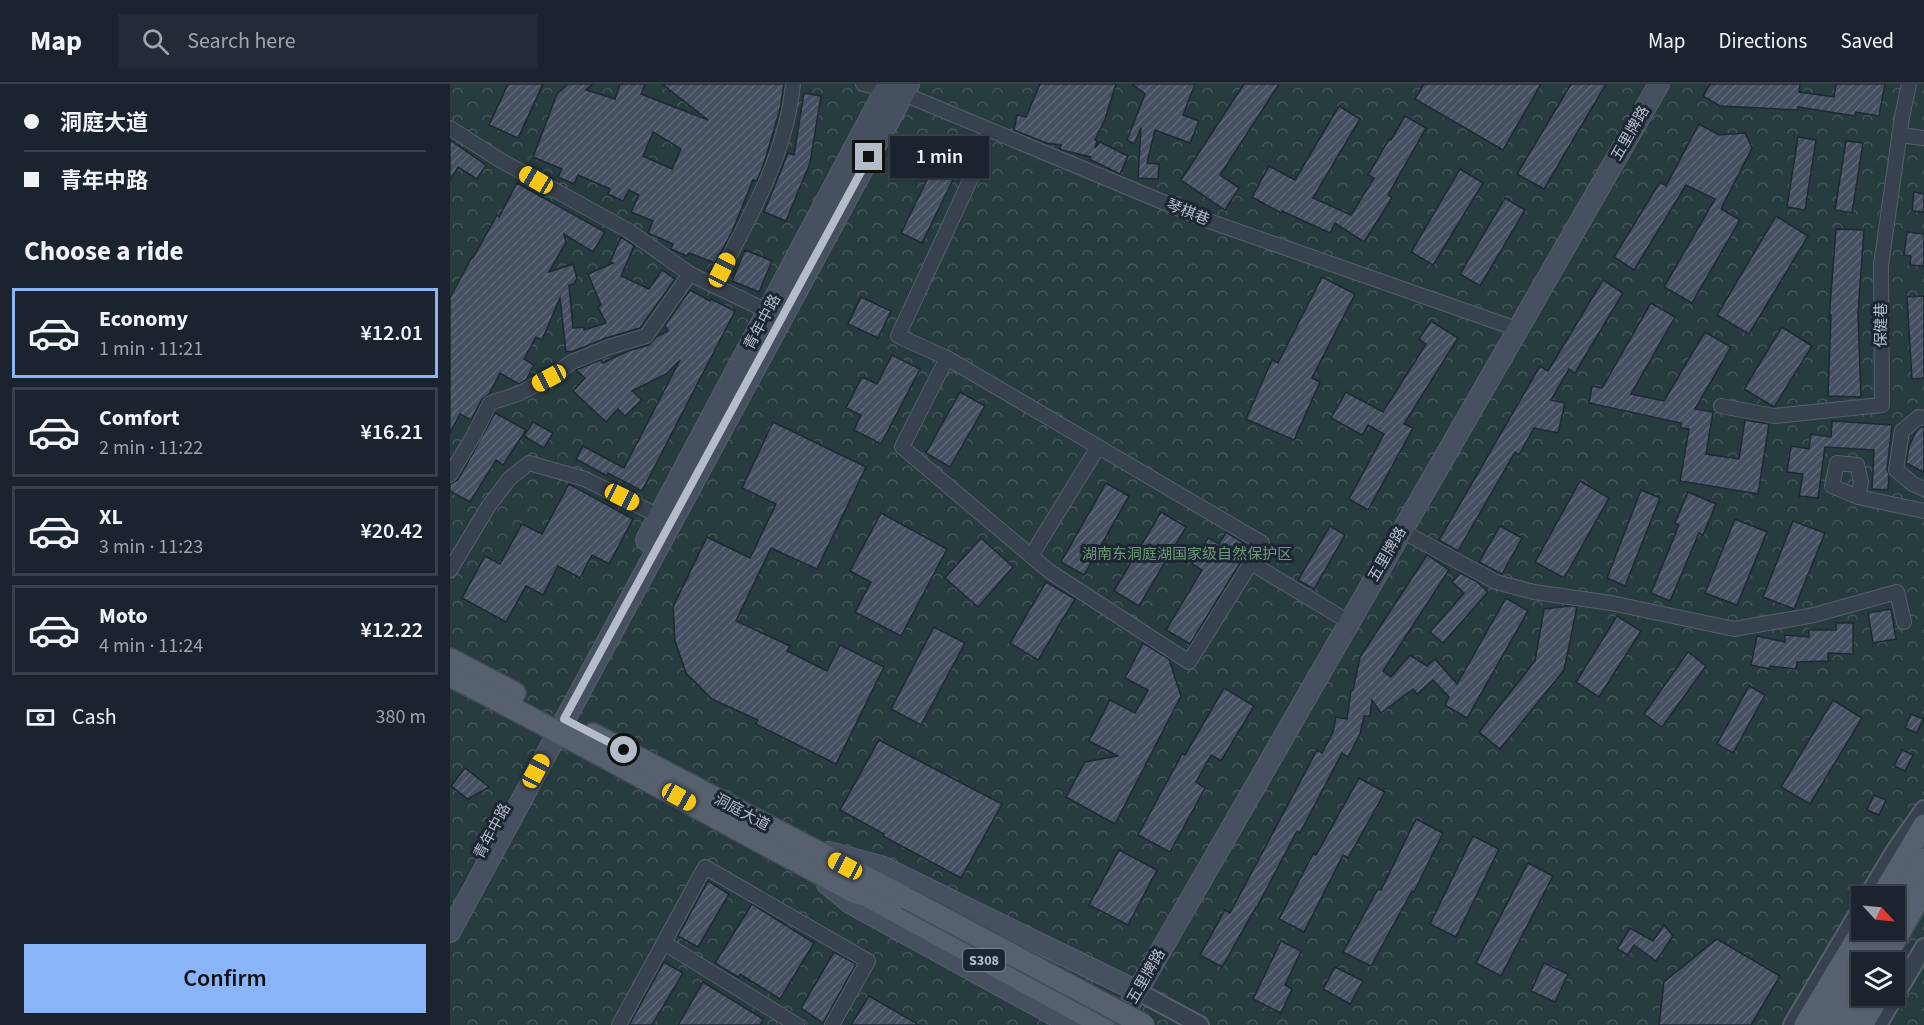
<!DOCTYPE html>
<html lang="en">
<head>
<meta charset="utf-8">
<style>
  body { margin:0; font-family:"Source Sans 3","Noto Sans SC",sans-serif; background:#242b36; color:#f1f3f6; height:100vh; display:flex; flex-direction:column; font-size:22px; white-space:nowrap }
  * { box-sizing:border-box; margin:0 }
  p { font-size:20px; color:#a0a4aa }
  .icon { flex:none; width:33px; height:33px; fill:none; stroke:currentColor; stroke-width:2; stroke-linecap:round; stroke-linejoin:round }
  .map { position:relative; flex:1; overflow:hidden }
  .drawer { display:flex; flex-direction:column; background:#1b232e; width:450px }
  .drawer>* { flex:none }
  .top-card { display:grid; align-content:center; height:132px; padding:0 24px; background:#1b232e }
  .needle { width:39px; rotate:116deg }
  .tools { position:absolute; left:1401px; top:802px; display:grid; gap:12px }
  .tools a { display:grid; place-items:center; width:54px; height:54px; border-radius:0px; background:#1b232e; box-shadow:0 2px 4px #0004,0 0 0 2px #39404a; font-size:30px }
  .end { position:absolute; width:27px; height:27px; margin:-14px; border:8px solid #b4bcc9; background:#111; box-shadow:0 0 0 3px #111 }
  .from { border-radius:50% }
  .bubble { position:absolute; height:42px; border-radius:0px; background:#1b232e; box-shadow:0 2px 4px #0004,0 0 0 2px #39404a; font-size:20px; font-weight:600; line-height:42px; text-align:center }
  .car { position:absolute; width:18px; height:36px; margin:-18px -9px; border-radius:8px; box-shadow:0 0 4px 2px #0007; background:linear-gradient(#f5c518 24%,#345 0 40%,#f5c518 0 76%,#345 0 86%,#f5c518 0) }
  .top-card b { display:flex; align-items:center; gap:21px; height:57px; font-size:22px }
  .top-card b+b { border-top:2px solid #39404a }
  .top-card i { width:15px; height:15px; background:#f1f3f6 }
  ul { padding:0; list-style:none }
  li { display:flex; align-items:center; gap:18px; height:90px; margin:0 12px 9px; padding:0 12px; border:3px solid #39404a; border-radius:0px }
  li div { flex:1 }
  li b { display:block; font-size:22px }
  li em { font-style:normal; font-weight:600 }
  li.on { border-color:#8ab4f8 }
  li>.icon { width:54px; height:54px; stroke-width:1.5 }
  h2 { padding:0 24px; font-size:27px; line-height:72px }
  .pay { display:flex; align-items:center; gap:15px; height:66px; padding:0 24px; font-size:22px }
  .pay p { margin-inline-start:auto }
  .button { display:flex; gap:12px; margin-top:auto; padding:12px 24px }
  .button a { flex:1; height:69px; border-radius:0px; background:#8ab4f8; color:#111; font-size:24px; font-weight:600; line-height:69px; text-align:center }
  header { display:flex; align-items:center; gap:36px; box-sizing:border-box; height:84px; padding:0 30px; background:#1b232e; border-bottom:2px solid #39404a }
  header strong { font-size:28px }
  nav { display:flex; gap:33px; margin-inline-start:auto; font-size:21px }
  .search { width:420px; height:54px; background:#242b36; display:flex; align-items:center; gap:15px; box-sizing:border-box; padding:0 21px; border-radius:0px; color:#a0a4aa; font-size:22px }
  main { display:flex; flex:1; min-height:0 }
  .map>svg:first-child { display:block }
</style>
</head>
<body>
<header>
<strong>Map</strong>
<div class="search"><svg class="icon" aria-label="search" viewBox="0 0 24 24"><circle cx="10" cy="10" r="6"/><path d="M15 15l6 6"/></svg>Search here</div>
<nav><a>Map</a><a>Directions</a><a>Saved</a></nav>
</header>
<main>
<section class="drawer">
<div class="top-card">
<b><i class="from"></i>洞庭大道</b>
<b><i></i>青年中路</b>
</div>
<h2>Choose a ride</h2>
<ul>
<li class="on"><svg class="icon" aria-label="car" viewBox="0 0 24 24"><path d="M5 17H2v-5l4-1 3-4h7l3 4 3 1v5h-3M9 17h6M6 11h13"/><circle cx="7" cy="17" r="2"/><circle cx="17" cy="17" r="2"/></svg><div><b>Economy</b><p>1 min · 11:21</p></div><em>¥12.01</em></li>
<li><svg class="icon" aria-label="car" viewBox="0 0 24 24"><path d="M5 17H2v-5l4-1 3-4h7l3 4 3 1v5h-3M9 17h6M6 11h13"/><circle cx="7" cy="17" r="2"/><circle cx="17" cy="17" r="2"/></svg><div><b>Comfort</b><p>2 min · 11:22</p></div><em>¥16.21</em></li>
<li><svg class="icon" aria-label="car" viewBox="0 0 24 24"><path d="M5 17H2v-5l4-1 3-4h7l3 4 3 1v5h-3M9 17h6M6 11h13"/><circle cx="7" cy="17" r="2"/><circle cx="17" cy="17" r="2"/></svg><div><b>XL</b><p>3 min · 11:23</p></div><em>¥20.42</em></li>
<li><svg class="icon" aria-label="car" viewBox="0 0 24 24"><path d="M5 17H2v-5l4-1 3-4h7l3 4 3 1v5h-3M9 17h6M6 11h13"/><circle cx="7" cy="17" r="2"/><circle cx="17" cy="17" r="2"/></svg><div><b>Moto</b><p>4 min · 11:24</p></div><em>¥12.22</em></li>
</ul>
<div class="pay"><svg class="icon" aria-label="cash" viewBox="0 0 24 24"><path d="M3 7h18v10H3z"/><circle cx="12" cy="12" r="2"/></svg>Cash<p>380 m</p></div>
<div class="button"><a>Confirm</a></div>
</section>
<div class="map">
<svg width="1474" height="941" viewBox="0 0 1474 941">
  <defs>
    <pattern id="park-crowns" width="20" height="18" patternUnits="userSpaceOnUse" patternTransform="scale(1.5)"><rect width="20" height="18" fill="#263c3f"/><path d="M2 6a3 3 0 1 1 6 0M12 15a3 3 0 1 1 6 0" fill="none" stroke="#435659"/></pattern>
    <pattern id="building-hatch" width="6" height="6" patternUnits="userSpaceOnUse" patternTransform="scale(1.5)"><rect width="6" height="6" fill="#455162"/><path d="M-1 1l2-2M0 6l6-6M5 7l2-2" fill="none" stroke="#5d6877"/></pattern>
  </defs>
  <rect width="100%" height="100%" fill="#242f3e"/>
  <path fill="url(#park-crowns)" fill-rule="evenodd" d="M0,0H1474V941H0ZM1412,813H1444V846H1412ZM1412,879H1444V912H1412Z"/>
  <g fill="url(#building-hatch)" stroke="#1f2835" stroke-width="1.5" fill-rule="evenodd">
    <polygon points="58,0 93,0 68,54 39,41"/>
    <path d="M118,0H143L136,6L165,15L170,0H195L191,10L258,36L212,0H334L330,25L315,76L307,97L303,96L282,148L265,179L239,169L237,172L221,165L223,160L198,149L203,137L181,128L189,111L179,106L173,117L158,110L160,105L128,91L124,100L108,93L112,85L83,73L107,10ZM203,48L231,65L222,85L193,72Z"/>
    <polygon points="590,0 666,0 655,35 645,56 647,57 645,64 650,58 678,72 670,90 639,75 641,73 612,66 610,65 611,61 596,59 564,46 567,31 576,33"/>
    <polygon points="682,0 745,0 733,31 749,37 740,59 705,46 697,79 709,80 708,95 688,94 691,44 684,60 677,56 695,10"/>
    <polygon points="794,0 829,0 770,91 789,104 775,126 731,96"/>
    <polygon points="974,0 1091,0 1053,66 965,15"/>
    <polygon points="1121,0 1156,0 1094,105 1067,90"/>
    <polygon points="1260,0 1350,0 1349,8 1384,13 1386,0 1435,0 1429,32 1406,28 1405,32 1348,23 1348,26 1270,22 1253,12"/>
    <polygon points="354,9 371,12 360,79 336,137 314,128 338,69 344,71"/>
    <polygon points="889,22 910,35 863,114 901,131 924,94 918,91 939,55 941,56 955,32 976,44 938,111 942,114 914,158 885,139 880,149 832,127 831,129 802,113 819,82 845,96"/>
    <polygon points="1249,40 1269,51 1295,49 1302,64 1271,125 1290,136 1242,219 1214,203 1265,115 1236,101 1184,186 1164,173 1210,98 1216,102"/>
    <polygon points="1348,53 1366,56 1355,126 1337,123"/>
    <polygon points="0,56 36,81 27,95 8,83 0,96"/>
    <polygon points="496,57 517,67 472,159 451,149"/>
    <polygon points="1396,57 1413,59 1402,129 1385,126"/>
    <polygon points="1010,85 1033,99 983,181 961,168"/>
    <polygon points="67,99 155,148 143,168 114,150 116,158 99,188 123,180 127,194 124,200 119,201 123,244 134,243 134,246 156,239 148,223 151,221 138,190 163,179 160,178 171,153 184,162 171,192 199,205 212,186 225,195 190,244 156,254 124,267 116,268 110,214 92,256 86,253 74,275 84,281 76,296 69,300 50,289 39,310 32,315 21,336 10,330 0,349 0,214 22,173 23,174 47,131 49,133"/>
    <polygon points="1464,108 1474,110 1474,128 1462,127"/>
    <polygon points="1055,114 1075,126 1030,202 1010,190"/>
    <polygon points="1326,132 1358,152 1299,250 1267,231"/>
    <polygon points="1386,145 1414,146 1408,230 1411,313 1378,312 1381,230 1379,235"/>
    <polygon points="1457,148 1474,150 1474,182 1460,181 1461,172 1454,171"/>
    <polygon points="295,166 322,177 309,208 282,197"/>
    <polygon points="872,193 905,210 862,294 870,298 844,356 796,335 822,276 828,279"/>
    <polygon points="1153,196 1173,209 1125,289 1119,285 1101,316 1115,319 1108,349 1084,344 1069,371 1065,368 1008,467 989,456 1090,282 1098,287"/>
    <polygon points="240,206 260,217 261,215 285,227 192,407 158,389 157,392 126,375 133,362 174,384 230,276 216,290 182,307 192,316 175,332 168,325 156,338 123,307 135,294 126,286 150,276 153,279 178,267 199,261 206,253 218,247 215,241"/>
    <polygon points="1474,212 1474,294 1462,295 1457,213"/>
    <polygon points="411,213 441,227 428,254 398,240"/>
    <polygon points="1201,219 1225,233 1181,310 1214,317 1255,248 1281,263 1245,325 1263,328 1256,370 1289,375 1295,336 1319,340 1308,410 1230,397 1239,345 1231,344 1231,339 1139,319 1142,302 1152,304"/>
    <polygon points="981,237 1008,254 954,340 963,344 918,426 899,415 934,350 918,341 912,351 881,334 896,308 933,328 976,260 969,255"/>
    <polygon points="1332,243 1362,262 1324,323 1294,305"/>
    <polygon points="442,271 470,285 431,360 404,346 411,331 396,324 412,293 427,300"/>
    <polygon points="510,308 535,322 500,383 476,369"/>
    <polygon points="45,329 76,346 53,381 46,376 20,418 0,407 0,400 8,396"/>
    <polygon points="1382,337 1442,341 1437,385 1439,391 1438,406 1422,405 1424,366 1375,363 1368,414 1349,412 1353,390 1337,388 1341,362 1359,365 1361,350 1381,353"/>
    <polygon points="83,338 103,349 94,364 74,352"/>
    <polygon points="323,338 416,383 367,485 321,464 286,537 340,562 337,567 377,587 390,561 434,583 386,680 306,640 308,636 262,615 236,589 225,557 223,523 257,453 300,474 326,420 292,404"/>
    <polygon points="1471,343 1474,343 1474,388 1456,379 1459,362 1467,346"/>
    <polygon points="1130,397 1159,414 1114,494 1085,478"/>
    <polygon points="656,399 679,412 634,491 611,478"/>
    <polygon points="119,400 183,435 159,480 142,471 130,494 108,482 93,511 76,502 56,538 12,514 35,472 50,480 72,440 92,450"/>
    <polygon points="1191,406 1210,414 1175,502 1157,494"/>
    <polygon points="1238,408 1266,420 1253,451 1249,449 1220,517 1201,509 1229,441 1225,439"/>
    <polygon points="711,428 736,443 689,522 664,507"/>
    <polygon points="431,429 497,465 451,552 405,528 421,498 400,487"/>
    <polygon points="1285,435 1317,448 1287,521 1255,509"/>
    <polygon points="1343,437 1375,449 1344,525 1313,513"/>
    <polygon points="880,442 895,451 864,505 848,496"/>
    <polygon points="1050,442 1072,454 1052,490 1029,478"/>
    <polygon points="776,448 800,463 740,560 716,546 752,486 742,480 758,454 769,460"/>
    <polygon points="531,454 563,483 528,523 495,494"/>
    <polygon points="977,471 999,486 933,587 941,593 960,571 977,582 985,575 1007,600 1056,514 1078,527 1017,634 995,621 999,613 983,596 967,610 963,605 931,629 922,616 920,632 914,632 910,650 898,673 892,669 850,749 847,747 807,823 806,823 772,883 750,871 775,826 780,829 867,666 872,669 883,648 886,633 897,635 901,606 903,606 910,573"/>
    <polygon points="1010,489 1026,497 1038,508 993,559 980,548 1014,509 1002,498"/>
    <polygon points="596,498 625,515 588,576 560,559"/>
    <polygon points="1120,522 1127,523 1114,586 1050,665 1029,648 1085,577 1094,525"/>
    <polygon points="1441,525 1446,555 1423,559 1418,529"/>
    <polygon points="1167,532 1191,547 1149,613 1126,598"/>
    <polygon points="1386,539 1403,539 1403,570 1378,569 1378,577 1347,578 1346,585 1320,582 1320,585 1301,581 1307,552 1335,558 1335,551 1359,553 1359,546 1386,546"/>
    <polygon points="484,543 515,559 471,641 441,625"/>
    <polygon points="693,559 719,575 731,612 665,740 616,713 635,678 668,672 639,657 660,616 685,629 698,606 675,594"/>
    <polygon points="1238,568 1256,582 1212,643 1194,630"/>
    <polygon points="1299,602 1315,611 1283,669 1267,660"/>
    <polygon points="774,604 804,622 771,677 761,671 746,698 755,704 720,768 688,751 732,670 735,671"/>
    <polygon points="1383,616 1412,634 1360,720 1331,703"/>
    <polygon points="1461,630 1473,635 1467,649 1455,644"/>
    <polygon points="429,656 552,720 511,794 433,752 434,750 390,726"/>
    <polygon points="1452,666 1463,671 1455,687 1444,682"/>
    <polygon points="15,684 39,703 18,715 1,702"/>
    <polygon points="909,694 935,708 898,774 893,771 854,848 829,835 863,770 866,771"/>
    <polygon points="1424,711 1436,716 1429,731 1417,726"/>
    <polygon points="966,735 993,749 964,808 962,807 921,882 893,868 928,805 931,806"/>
    <polygon points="1023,752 1049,765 1006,853 980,840"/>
    <polygon points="669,766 707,786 678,841 639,821"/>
    <polygon points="1078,779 1103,792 1051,892 1026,879"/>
    <polygon points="258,797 279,810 248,863 228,852"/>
    <polygon points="302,820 364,859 330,915 290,890 288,893 265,879"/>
    <polygon points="1214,841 1223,852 1206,877 1184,861 1178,871 1167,865 1180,844 1203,857"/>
    <polygon points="1267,855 1330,892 1301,941 1209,941 1214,898"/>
    <polygon points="831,857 851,867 835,901 842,905 831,929 803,915"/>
    <polygon points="384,868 406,880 373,939 351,924"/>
    <polygon points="214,878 233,889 202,941 179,941"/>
    <polygon points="1094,879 1118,890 1105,918 1081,907"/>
    <polygon points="885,883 913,897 900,920 873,905"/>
    <polygon points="253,898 313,935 310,941 228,941"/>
    <polygon points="419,912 469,941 401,941"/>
  </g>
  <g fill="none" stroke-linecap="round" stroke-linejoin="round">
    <g stroke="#565f6c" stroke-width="16">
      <g id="minor">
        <polyline points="413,0 454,10 756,136 1067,245"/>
        <polyline points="0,44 50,76 179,147 240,190 317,227"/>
        <polyline points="1449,51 1474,54"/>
        <polyline points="529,77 448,252 497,274 452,363 599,487 739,578 801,479 899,538"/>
        <path d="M264,201C297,138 336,73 343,0"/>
        <polyline points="497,274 812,459 801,479"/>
        <polyline points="1271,322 1324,332 1432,321 1431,181 1452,33 1459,0"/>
        <polyline points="1474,334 1469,333 1452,347 1446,386 1463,400 1474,405"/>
        <polyline points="0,391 24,351 40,319 68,310 99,294 122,278 159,263 196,252 240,190"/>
        <polyline points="1408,413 1411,398 1407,381 1387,379 1382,402 1408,413 1474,427"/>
        <polyline points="961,452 1046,498 1084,508 1161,519 1284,545 1364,531 1447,508 1454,538"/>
        <polyline points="581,472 648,363"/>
        <polyline points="0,486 38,423 59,395 79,379 135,395 209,432"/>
        <polyline points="214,859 347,941"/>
        <polyline points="169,941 255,783 418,877 382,941"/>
      </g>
    </g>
    <g stroke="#565f6c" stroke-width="20">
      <g id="tertiary">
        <polyline points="1417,813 1446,765 1474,725"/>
        <polyline points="687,907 750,941"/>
        <polyline points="1342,941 1412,822"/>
        <polyline points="1428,941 1474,863"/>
      </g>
    </g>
    <g stroke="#565f6c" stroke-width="22">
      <g id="secondary">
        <polyline points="196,456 438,0"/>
        <polyline points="379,768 431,782 687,907"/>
        <polyline points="377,800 400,819 622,941"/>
        <polyline points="0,848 459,0"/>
        <polyline points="668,941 1209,0"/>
      </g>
    </g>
    <g stroke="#414a57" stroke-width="24">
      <g id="primary">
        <polyline points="0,575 65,609"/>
        <path d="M0,592C137,661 270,738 406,809L415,811L653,941"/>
        <polyline points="143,650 456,814"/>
        <polyline points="1431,813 1474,741"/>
        <polyline points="1444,825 1474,775"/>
        <polyline points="1413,879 1432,846"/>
        <polyline points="1432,879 1474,806"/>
        <polyline points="1413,940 1429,912"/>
        <polyline points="1355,941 1412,846"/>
        <polyline points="1377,941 1412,882"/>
        <polyline points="1396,941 1413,912"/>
      </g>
    </g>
    <use href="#minor" stroke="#38414e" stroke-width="14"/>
    <use href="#tertiary" stroke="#38414e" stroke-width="16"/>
    <use href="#secondary" stroke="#465061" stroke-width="20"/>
    <use href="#primary" stroke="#56606e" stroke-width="21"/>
    <g stroke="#414a57" stroke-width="24" stroke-linecap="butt">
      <polyline id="primary-bridge" points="456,814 694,941"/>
    </g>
    <use href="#primary-bridge" stroke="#56606e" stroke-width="21"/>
  </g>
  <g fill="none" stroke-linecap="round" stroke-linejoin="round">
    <polyline stroke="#b4bcc9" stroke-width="8" points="174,666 114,635 419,73"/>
  </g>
  <g text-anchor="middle" stroke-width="6" stroke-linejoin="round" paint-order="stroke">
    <rect fill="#1d2633" stroke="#878f9c" stroke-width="1.5" x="513" y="865" width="42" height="22" rx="4.5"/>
    <g font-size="14" font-weight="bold" fill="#b4bcc9">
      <text x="534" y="881">S308</text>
    </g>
    <g font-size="15" fill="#b4bcc9" stroke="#1d2633">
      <text transform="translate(1180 49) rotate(-60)" y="5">五里牌路</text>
      <text transform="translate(738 128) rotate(22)" y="5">琴棋巷</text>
      <text transform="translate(312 238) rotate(-62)" y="5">青年中路</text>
      <text transform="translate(1431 241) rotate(-90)" y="5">保健巷</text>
      <text transform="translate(937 470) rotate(-60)" y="5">五里牌路</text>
      <text transform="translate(292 728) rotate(28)" y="5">洞庭大道</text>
      <text transform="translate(42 747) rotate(-62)" y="5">青年中路</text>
      <text transform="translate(696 892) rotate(-60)" y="5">五里牌路</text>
    </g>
    <g font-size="15" fill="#6b9a76" stroke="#1d2633">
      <text x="737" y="475">湖南东洞庭湖国家级自然保护区</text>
    </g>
  </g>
</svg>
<div class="tools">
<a><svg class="needle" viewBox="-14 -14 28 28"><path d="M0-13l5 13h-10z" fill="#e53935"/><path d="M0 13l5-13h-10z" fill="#a0a4aa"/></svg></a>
<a><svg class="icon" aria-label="layers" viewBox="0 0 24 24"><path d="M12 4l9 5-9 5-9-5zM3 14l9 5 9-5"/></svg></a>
</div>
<i class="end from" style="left:174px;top:666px"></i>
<i class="end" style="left:419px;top:73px"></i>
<div class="bubble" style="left:440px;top:52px;width:99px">1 min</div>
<i class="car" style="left:86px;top:96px;rotate:300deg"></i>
<i class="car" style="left:272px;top:186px;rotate:27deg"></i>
<i class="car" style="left:99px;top:294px;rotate:242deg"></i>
<i class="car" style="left:172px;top:413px;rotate:117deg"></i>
<i class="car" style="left:86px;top:687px;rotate:28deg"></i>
<i class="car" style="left:229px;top:713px;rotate:119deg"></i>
<i class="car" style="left:395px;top:782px;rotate:298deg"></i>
</div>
</main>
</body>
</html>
